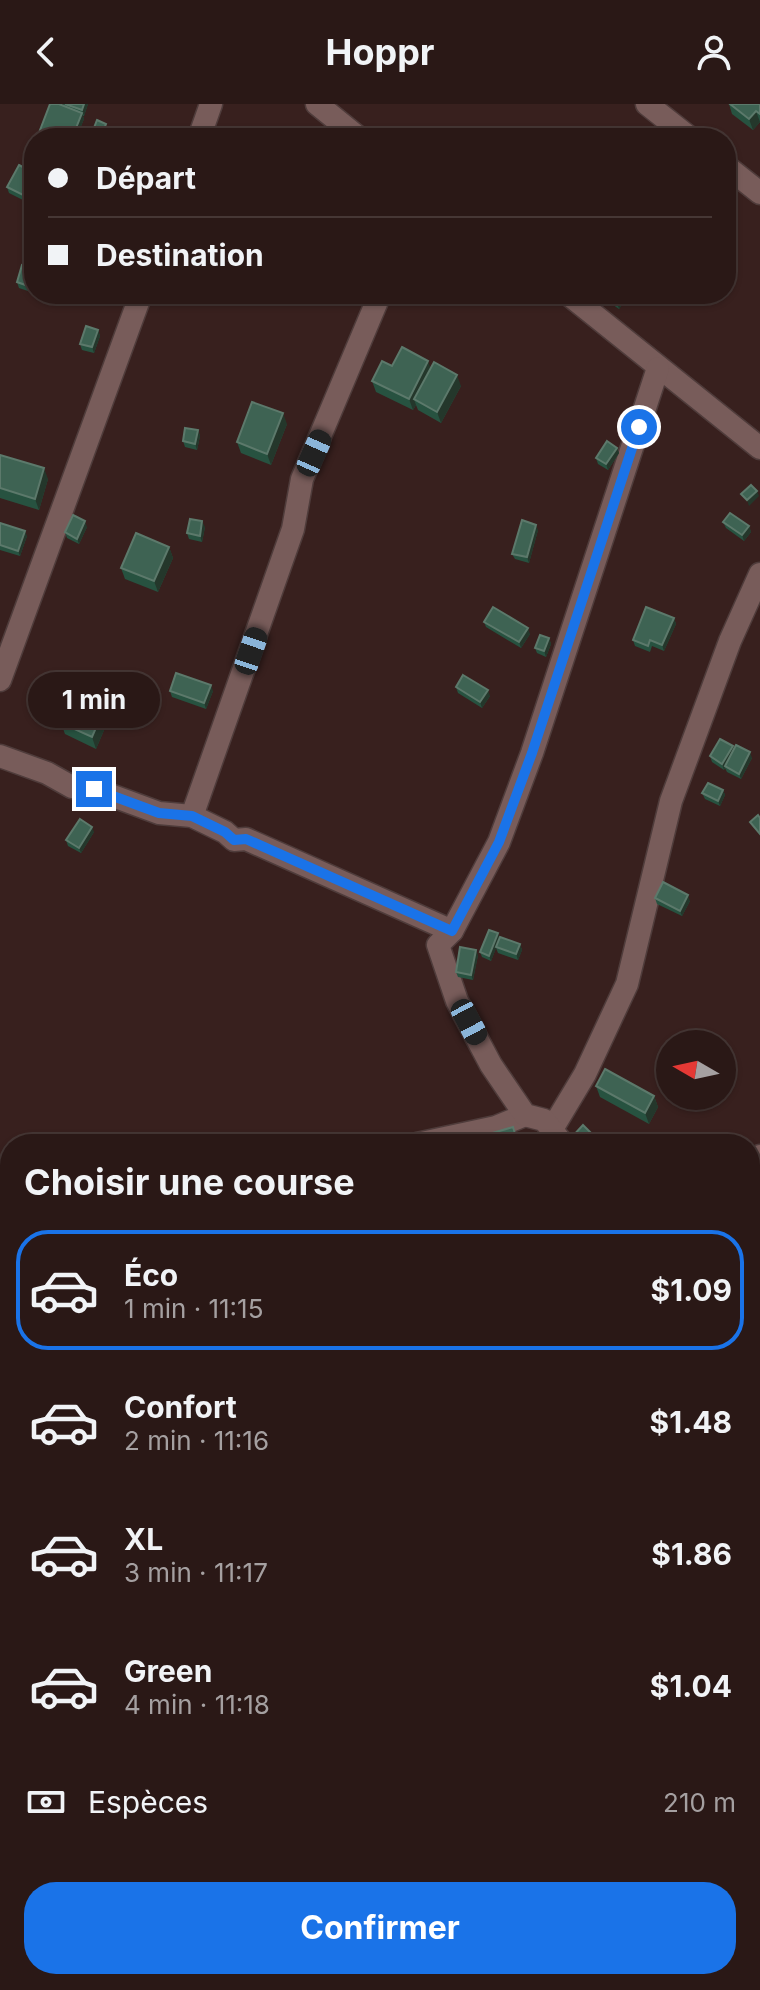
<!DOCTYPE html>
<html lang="fr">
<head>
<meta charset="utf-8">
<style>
  body { margin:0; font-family:Inter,sans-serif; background:#362523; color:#f1f3f6; height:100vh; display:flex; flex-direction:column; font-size:30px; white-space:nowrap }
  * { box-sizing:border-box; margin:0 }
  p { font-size:26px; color:#a5a0a1 }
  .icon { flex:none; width:44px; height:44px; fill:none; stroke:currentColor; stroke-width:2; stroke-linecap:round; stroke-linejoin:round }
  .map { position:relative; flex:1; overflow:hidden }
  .sheet { position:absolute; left:0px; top:1030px; width:760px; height:856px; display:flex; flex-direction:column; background:#2a1816; border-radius:32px 32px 0 0; box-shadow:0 2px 6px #0004,0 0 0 2px #463735 }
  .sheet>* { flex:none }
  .top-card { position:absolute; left:24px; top:24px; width:712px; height:176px; border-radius:32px; box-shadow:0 2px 6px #0004,0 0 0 2px #463735; display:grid; align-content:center; height:176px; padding:0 24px; background:#2a1816 }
  .needle { width:52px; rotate:279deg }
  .controls { position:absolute; left:656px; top:926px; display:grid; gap:16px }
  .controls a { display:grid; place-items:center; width:80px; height:80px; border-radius:50%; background:#2a1816; box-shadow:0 2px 6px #0004,0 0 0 2px #463735; font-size:40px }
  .end { position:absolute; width:36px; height:36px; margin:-18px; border:10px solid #1a73e8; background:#fff; box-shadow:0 0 0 4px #fff }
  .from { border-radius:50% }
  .bubble { position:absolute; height:56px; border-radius:28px; background:#2a1816; box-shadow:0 2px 6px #0004,0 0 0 2px #463735; font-size:26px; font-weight:700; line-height:56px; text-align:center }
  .car { position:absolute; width:24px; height:48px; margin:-24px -12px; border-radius:10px; box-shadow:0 0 6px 2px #0007; background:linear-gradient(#222 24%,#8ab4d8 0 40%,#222 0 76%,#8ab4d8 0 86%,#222 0) }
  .top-card b { display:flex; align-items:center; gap:28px; height:76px; font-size:30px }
  .top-card b+b { border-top:2px solid #463735 }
  .top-card i { width:20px; height:20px; background:#f1f3f6 }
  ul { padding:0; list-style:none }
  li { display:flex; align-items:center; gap:24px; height:120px; margin:0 16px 12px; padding:0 8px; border:4px solid transparent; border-radius:32px }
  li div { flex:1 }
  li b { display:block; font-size:30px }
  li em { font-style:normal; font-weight:700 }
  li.on { border-color:#1a73e8 }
  li>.icon { width:72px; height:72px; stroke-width:1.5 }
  h2 { padding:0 24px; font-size:36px; line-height:96px }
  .pay { display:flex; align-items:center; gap:20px; height:88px; padding:0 24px; font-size:30px }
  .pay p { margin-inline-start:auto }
  .primary-button { display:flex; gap:16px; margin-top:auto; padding:16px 24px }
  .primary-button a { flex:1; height:92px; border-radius:32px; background:#1a73e8; color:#fff; font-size:32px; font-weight:700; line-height:92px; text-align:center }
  header { display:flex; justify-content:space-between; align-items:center; height:104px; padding:0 24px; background:#2a1816; font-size:36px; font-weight:700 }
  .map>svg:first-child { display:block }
</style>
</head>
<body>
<header><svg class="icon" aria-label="back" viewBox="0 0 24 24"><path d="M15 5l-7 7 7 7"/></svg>Hoppr<svg class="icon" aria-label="person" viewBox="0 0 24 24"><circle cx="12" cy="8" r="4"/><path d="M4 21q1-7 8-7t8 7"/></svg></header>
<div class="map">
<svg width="760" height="1886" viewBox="0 0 760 1886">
  <rect width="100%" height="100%" fill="#38201e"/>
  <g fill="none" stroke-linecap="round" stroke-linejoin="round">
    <g stroke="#4f3c3b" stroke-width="17">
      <polyline id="service" points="389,1886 393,1876"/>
    </g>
    <g stroke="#4f3c3b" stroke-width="25">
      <g id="minor">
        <polyline points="317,0 359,34"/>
        <polyline points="647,0 690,34"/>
        <polyline points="199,34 211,0"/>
        <polyline points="726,62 760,89"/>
        <polyline points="568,190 760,344"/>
        <polyline points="0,576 141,190"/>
        <polyline points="0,652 47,669 72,683 94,685 159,709 192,712 225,728 234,736 246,735 452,827"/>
        <polyline points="192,712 293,425 302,375 380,190"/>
        <polyline points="552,1025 585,970 627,880 671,697 730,537 760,470"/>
        <polyline points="417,1040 496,1023 525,1011"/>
        <polyline points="563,1040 544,1016 525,1011 491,961 457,897 438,841 452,827 499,738 532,649 658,264"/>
        <polyline points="750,1077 760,1052"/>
        <polyline points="750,1262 760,1274"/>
        <polyline points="750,1455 760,1448"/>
        <polyline points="750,1731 760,1741"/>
        <polyline points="614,1876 620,1886"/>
      </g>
    </g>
    <use href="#service" stroke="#785c5a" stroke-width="14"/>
    <use href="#minor" stroke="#785c5a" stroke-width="22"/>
  </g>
  <g fill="#275240">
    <polygon points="63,0 88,0 84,12 83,12 84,15 76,34 37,34 64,2"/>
    <polygon points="729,0 760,0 760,18 753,26 732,10"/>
    <polygon points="34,71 34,80 25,97 9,89 7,83"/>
    <polygon points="34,164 34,189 19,184 17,178"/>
    <polygon points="280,190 319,190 317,198"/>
    <polygon points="597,190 624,190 627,193 619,205"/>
    <polygon points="98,226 100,232 94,249 82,246 80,240"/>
    <polygon points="392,262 431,265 461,282 441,319 418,306 416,301 413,306 376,288 372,277"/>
    <polygon points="287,320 271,361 241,349 237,338"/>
    <polygon points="198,326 200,332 197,346 185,343 183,337"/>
    <polygon points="617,344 619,349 608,366 598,360 596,354"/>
    <polygon points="0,351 48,375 39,406 0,394"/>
    <polygon points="723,418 749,422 751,428 744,437 726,424"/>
    <polygon points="0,419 27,432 20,452 0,446"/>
    <polygon points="87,423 79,440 67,434 65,428"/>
    <polygon points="205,423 202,438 189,435 187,429"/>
    <polygon points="538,426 529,459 515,455 512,450"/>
    <polygon points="169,443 173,454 158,488 125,475 121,464"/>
    <polygon points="674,514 676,520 664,547 652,542 650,548 635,542 633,536"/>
    <polygon points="484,518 530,530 521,544 486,523"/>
    <polygon points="549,534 551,540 546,553 537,549 535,544"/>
    <polygon points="456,583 490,592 482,604 458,589"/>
    <polygon points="170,587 213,587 206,605 172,593"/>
    <polygon points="113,605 96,645 65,630 61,619"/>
    <polygon points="733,642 734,645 752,654 741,675 727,668 725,664 724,666 712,658 710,652"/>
    <polygon points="723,686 725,691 720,702 705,695 702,689"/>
    <polygon points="94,728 81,749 68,742 66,736"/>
    <polygon points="655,794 690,797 682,812 657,800"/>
    <polygon points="499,834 520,840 522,846 518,856 498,849 496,844 491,857 482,853 480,848"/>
    <polygon points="478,851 473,876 458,873 456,868"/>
    <polygon points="596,982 654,992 658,1003 649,1020 600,993"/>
    <polygon points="750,1819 759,1847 750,1839"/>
  </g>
  <g fill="#24372b">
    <polygon points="84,0 88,0 84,12 82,6"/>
    <polygon points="756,7 760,18 753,26 749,15"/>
    <polygon points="82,9 84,15 76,34 72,34"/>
    <polygon points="34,71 34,80 25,97 23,91"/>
    <polygon points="624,190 626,190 627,193 619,205 617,199"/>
    <polygon points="98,226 100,232 94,249 92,243"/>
    <polygon points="428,257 432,268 414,295 416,301 413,306 409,295"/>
    <polygon points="457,271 461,282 441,319 437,308"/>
    <polygon points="283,309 287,320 271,361 267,350"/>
    <polygon points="198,326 200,332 197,346 195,340"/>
    <polygon points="617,344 619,349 608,366 606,360"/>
    <polygon points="44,364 48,375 39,406 35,395"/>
    <polygon points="757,387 759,392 749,402 747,396"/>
    <polygon points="85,417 87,423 79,440 77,435"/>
    <polygon points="202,417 205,423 202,438 200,432"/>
    <polygon points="536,421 538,426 529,459 527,453"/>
    <polygon points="749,422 751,428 744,437 742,431"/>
    <polygon points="25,427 27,432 20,452 18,447"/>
    <polygon points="169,443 173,454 158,488 154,477"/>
    <polygon points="674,514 676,520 664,547 662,541"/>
    <polygon points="528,524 530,530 521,544 519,538"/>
    <polygon points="549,534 551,540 546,553 544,547"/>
    <polygon points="211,581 213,587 206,605 204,599"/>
    <polygon points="488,586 490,592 482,604 480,598"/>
    <polygon points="109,594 113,605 96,645 92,633"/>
    <polygon points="733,642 735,648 725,662 724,666 722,660"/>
    <polygon points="750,648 752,654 741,675 739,670"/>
    <polygon points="723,686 725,691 720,702 718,697"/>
    <polygon points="92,723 94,728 81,749 79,744"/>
    <polygon points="688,791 690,797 682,812 680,807"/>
    <polygon points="498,829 500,835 491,857 489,852"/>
    <polygon points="520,840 522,846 518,856 516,850"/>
    <polygon points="476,846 478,851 473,876 471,871"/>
    <polygon points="654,992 658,1003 649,1020 645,1009"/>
    <polygon points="757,1850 759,1855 750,1866 750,1858"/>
  </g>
  <g fill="#3e6353" stroke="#5c796b" stroke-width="2">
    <polygon points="50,0 59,0 82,9 72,34 60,32 65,34 37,34"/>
    <polygon points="65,0 84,0 82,6"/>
    <polygon points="730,0 760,0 760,10 756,7 749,15"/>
    <polygon points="97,16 106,20 103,28 109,30 107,34 90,34"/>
    <polygon points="19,61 34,69 23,91 7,83"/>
    <polygon points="22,161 34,164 34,184 17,178"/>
    <polygon points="603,190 624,190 617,199"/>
    <polygon points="86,222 98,226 92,243 80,240"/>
    <polygon points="402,243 428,257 409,295 372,277 382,257 392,262"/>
    <polygon points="434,258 457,271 437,308 414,295"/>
    <polygon points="252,298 283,309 267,350 237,338"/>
    <polygon points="185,324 198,326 195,340 183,337"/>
    <polygon points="607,337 617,344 606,360 596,354"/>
    <polygon points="0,351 44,364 35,395 0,384"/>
    <polygon points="751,381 757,387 747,396 741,390"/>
    <polygon points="730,409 749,422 742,431 723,418"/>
    <polygon points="73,411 85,417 77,435 65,428"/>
    <polygon points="190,415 202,417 200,432 187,429"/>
    <polygon points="522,416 536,421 527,453 512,450"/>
    <polygon points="0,419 25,427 18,447 0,441"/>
    <polygon points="136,429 169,443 154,477 121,464"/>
    <polygon points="493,503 528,524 519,538 484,518"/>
    <polygon points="646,503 674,514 662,541 650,536 648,542 633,536"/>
    <polygon points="540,531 549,534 544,547 535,544"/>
    <polygon points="176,569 211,581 204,599 170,587"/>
    <polygon points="463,571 488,586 480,598 456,583"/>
    <polygon points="78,581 109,594 92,633 61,619"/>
    <polygon points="720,635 733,642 722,660 710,652"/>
    <polygon points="736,641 750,648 739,670 725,662"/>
    <polygon points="708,679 723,686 718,697 702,689"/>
    <polygon points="758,711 760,714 760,730 750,718"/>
    <polygon points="80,715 92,723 79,744 66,736"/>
    <polygon points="663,778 688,791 680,807 655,794"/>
    <polygon points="489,826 498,829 489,852 480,848"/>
    <polygon points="500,833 520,840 516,850 496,843"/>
    <polygon points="460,843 476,846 471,871 456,868"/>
    <polygon points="605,965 654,992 645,1009 596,982"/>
    <polygon points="583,1021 602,1040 580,1040 572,1033"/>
    <polygon points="513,1023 518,1040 455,1040"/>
    <polygon points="750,1819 760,1829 760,1837 757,1841 750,1835"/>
    <polygon points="750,1843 757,1850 750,1858"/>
  </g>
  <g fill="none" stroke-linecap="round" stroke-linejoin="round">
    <polyline stroke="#1a73e8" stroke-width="10" points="94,685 159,709 192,712 225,728 234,736 246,735 452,827 499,738 532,649 639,323"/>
  </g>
</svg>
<div class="controls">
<a><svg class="needle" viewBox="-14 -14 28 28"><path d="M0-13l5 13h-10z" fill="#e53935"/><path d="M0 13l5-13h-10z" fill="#a5a0a1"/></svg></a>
</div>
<i class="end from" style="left:639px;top:323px"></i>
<i class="end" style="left:94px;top:685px"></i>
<div class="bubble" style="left:28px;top:568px;width:132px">1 min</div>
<i class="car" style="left:314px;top:349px;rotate:24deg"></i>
<i class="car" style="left:251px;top:547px;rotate:19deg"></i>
<i class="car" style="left:469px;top:918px;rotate:152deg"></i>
<div class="top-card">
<b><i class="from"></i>Départ</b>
<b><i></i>Destination</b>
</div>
<section class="sheet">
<h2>Choisir une course</h2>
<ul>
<li class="on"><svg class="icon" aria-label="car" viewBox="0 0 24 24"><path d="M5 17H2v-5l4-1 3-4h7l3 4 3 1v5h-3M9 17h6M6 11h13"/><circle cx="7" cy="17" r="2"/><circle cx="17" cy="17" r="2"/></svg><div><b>Éco</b><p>1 min · 11:15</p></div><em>$1.09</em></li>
<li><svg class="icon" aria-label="car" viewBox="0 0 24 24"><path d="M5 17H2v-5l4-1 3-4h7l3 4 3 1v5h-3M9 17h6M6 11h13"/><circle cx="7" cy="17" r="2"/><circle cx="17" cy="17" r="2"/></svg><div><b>Confort</b><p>2 min · 11:16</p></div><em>$1.48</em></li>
<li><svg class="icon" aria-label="car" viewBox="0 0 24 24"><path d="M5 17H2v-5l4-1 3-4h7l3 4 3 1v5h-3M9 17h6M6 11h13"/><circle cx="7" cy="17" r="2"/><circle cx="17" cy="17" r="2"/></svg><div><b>XL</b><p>3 min · 11:17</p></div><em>$1.86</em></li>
<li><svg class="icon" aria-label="car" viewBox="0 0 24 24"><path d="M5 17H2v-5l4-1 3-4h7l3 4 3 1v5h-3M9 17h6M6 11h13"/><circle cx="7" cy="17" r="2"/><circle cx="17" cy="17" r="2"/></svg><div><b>Green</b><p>4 min · 11:18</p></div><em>$1.04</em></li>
</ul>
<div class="pay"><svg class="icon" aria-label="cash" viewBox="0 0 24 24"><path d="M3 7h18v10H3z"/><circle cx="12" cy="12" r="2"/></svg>Espèces<p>210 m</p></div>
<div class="primary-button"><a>Confirmer</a></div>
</section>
</div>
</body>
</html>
